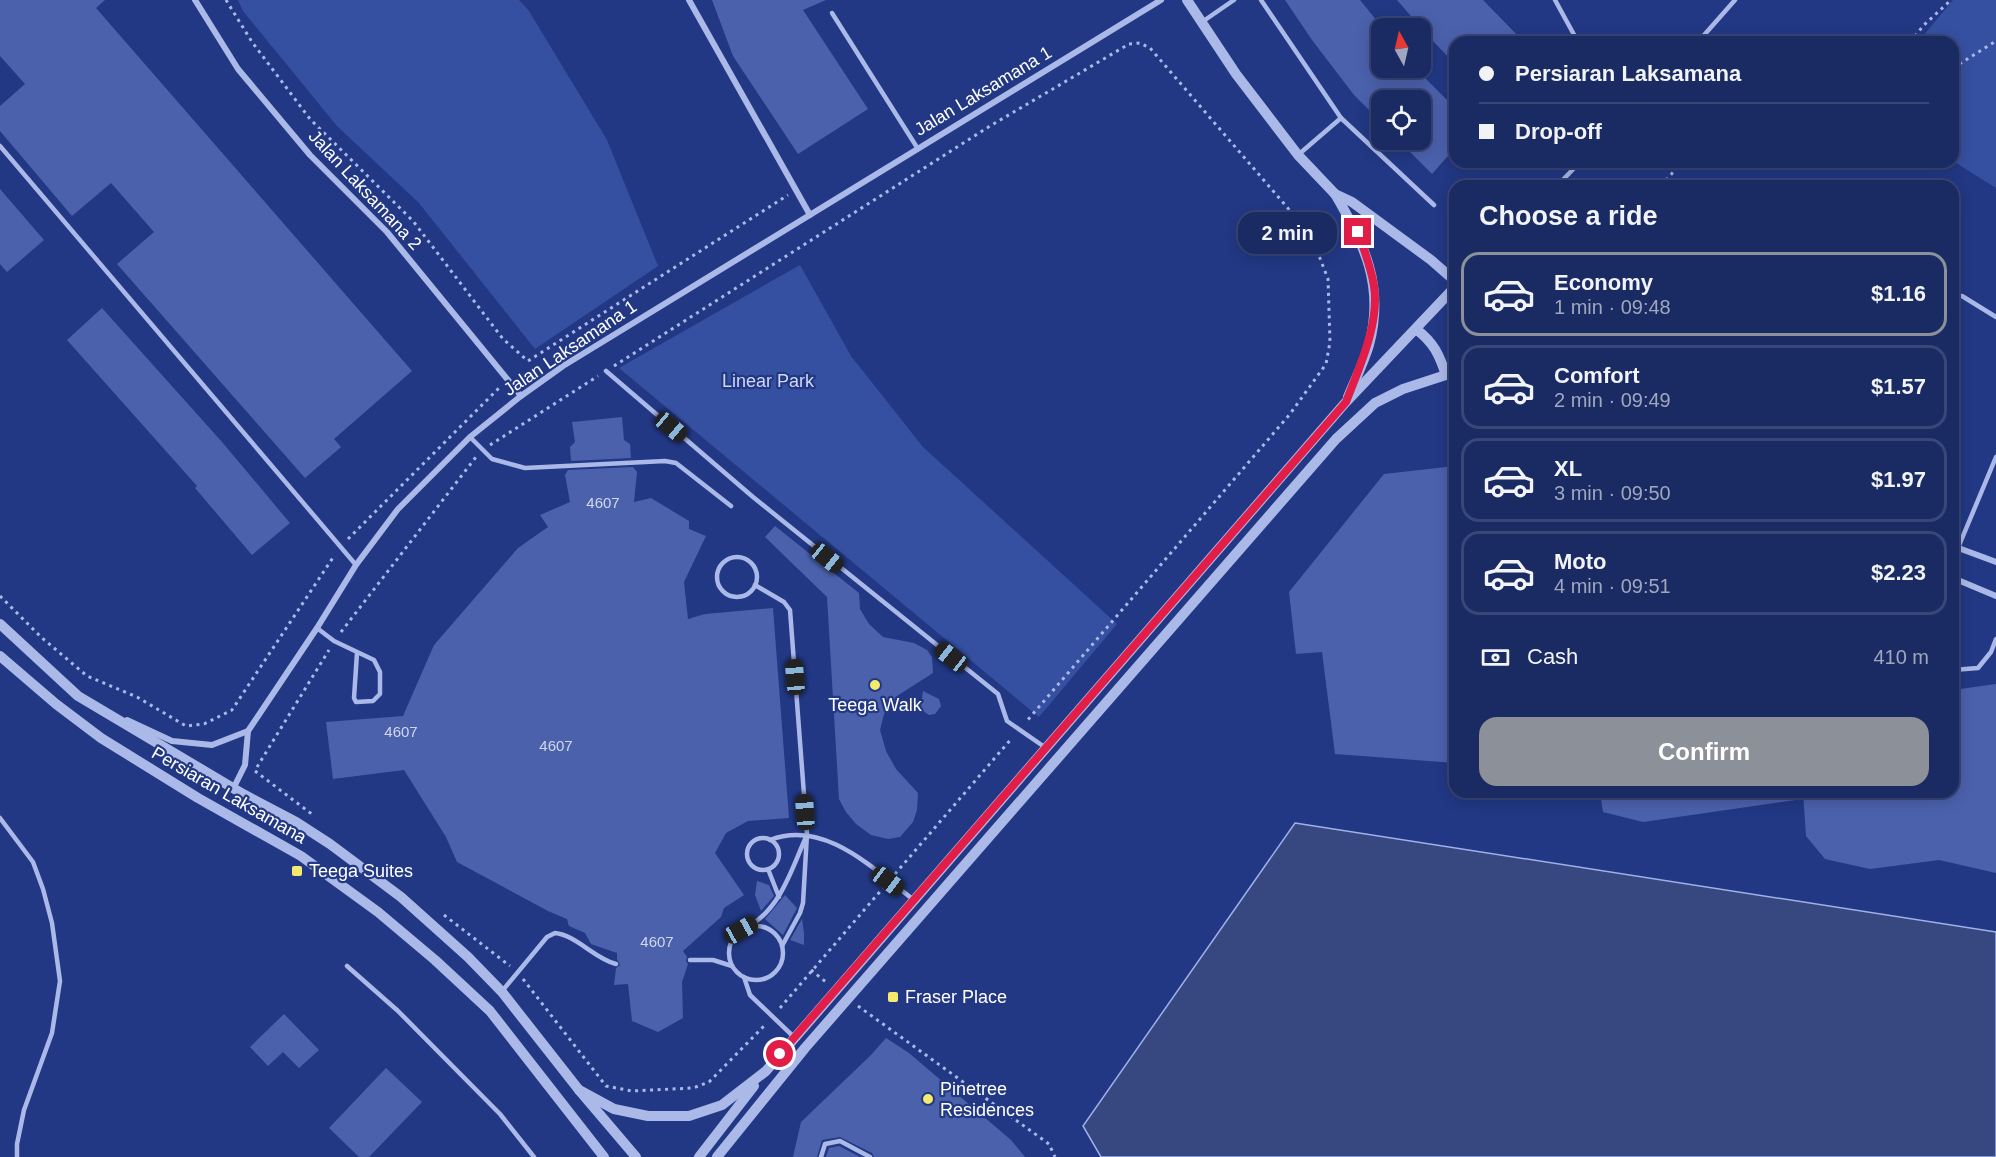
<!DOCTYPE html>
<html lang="en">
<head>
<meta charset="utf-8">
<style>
  body { margin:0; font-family:Arial,sans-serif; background:#233269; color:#f1f3f6; height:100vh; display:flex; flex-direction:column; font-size:22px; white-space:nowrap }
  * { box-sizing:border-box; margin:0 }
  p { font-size:20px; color:#9fa7be }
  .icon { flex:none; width:33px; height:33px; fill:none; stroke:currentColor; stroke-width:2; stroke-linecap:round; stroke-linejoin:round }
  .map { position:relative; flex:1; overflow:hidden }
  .side { position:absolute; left:1449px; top:180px; width:510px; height:618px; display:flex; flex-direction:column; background:#1a2a63; border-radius:18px; box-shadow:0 3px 15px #0003,0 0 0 2px #384678 }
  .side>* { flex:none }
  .hud { position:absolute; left:1449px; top:36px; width:510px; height:132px; border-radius:18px; box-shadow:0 3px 15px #0003,0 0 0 2px #384678; display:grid; align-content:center; height:132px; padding:0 30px; background:#1a2a63 }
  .needle { width:39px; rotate:352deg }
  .controls { position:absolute; left:1371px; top:18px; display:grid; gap:12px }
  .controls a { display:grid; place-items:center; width:60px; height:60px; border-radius:12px; background:#1a2a63; box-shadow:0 3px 15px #0003,0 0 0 2px #384678; font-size:30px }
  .end { position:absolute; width:27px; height:27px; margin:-14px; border:8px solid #e11d48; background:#fff; box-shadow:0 0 0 3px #fff }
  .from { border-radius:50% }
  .bubble { position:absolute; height:42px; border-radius:18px; background:#1a2a63; box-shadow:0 3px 15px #0003,0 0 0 2px #384678; font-size:20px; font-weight:700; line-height:42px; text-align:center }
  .car { position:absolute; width:18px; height:36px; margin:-18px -9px; border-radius:8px; box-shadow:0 0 4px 2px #0007; background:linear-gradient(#222 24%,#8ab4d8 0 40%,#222 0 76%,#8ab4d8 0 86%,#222 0) }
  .hud b { display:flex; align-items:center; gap:21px; height:57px; font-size:22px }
  .hud b+b { border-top:2px solid #384678 }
  .hud i { width:15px; height:15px; background:#f1f3f6 }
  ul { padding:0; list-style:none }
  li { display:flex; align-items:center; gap:18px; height:84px; margin:0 12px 9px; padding:0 18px; border:3px solid #384678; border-radius:18px }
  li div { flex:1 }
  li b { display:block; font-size:22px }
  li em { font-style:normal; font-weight:700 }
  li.active { border-color:#8c9099 }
  li>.icon { width:54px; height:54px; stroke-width:1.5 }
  h2 { padding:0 30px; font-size:27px; line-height:72px }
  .pay { display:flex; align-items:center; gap:15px; height:66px; padding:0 30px; font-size:22px }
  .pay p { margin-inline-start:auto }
  .button { display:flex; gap:12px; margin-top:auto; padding:12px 30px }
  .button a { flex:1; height:69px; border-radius:18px; background:#8c9099; color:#fff; font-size:24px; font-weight:700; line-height:69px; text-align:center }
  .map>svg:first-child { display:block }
</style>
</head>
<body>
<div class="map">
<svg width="1996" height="1157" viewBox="0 0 1996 1157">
  <rect width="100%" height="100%" fill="#223884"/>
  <g fill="#3650a1">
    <polygon points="238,0 519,0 529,11 607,140 658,266 535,349 419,203 337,126 243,11"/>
    <polygon points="1953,0 1996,0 1996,188 1953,161 1953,42 1918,42"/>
    <polygon points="800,265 851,356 923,447 1117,624 1039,717 619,368"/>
  </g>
  <polygon fill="#374780" stroke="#9fb1ea" stroke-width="1.5" points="1295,823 1996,932 1996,1157 1101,1157 1083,1126"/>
  <g fill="#4b61ac">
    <polygon points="0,0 105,0 96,8 412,371 334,439 341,447 305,478 117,264 154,232 111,183 72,216 0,131 0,106 25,84 0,56"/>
    <polygon points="712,0 826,0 803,10 868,109 798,154 733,56"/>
    <polygon points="1285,0 1360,0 1382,27 1382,68 1415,68 1455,108 1455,148 1432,174 1398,140 1420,140 1420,100 1382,100 1382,123 1354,95 1312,40"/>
    <polygon points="1397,0 1483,0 1524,42 1455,42 1455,64 1429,37"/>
    <polygon points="0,189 44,240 7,272 0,264"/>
    <polygon points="102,308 222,442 290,523 252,555 195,488 197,486 67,340"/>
    <polygon points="622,417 624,440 630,444 631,458 571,461 570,447 575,442 572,422"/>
    <polygon points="1455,466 1455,763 1335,754 1322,652 1296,654 1289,592 1384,474"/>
    <polygon points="633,467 637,472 634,502 651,498 689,521 689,529 706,536 684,582 688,619 705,614 773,608 789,818 748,821 726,833 715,853 744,895 724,908 721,917 683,951 687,957 686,961 688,964 682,982 683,1018 658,1032 632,1021 628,984 614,985 616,968 620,965 617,959 617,953 591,944 585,933 569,926 567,919 548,911 457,862 446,837 404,770 333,779 326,722 403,716 434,645 518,548 548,527 540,515 570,502 565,475 568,470"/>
    <polygon points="775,526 859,593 860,609 869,624 883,637 914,643 927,650 932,657 933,673 897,696 884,714 880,730 886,751 896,769 918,793 917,810 913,822 900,837 888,839 871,835 856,824 846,812 839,799 827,597 765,537"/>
    <polygon points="1996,684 1996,873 1939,860 1870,869 1825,859 1806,836 1803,792 1953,792 1953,690"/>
    <polygon points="923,691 939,699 941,706 935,714 929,715 923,711 921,706"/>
    <polygon points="1600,792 1796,792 1796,800 1643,822 1603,812"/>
    <polygon points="757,881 769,885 774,896 761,911 755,895"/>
    <polygon points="785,895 797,908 783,935 765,919"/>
    <polygon points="802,919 804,933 804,945 790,940"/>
    <polygon points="284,1014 319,1050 299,1068 283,1052 268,1066 250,1047"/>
    <polygon points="886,1038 909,1053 1011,1140 1025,1157 874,1157 872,1153 840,1137 822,1140 817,1157 793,1157 801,1122 871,1055"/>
    <polygon points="386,1068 422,1102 369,1157 359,1157 329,1128"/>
    <polygon points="839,1146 860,1157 826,1157 829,1148"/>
  </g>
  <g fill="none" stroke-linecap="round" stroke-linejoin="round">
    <g stroke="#abb9e9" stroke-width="3" stroke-dasharray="3 4.5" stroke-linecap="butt">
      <polyline points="226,0 252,42 310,119 413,221 503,339 528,361 788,195"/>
      <polyline points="1910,42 1924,25 1951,0"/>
      <polyline points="1953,68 1996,41"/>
      <polyline points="1661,186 1682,162"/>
      <polyline points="614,366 990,126 1129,44 1140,43 1150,48 1311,235 1328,279 1330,342 1326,364 1290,414 1026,722"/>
      <polyline points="490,445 598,376"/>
      <polyline points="348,539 500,387"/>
      <polyline points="0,596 41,637 87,676 137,697 186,726 204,724 232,710 334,556"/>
      <polyline points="341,632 476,457"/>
      <polyline points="257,767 329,650"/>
      <polyline points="255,771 313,815"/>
      <polyline points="895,874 1012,738"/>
      <polyline points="444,915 510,966"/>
      <polyline points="811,970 826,982"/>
      <polyline points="523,979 606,1086 632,1091 693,1088 709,1082 766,1024"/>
      <polyline points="858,1006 1049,1144 1055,1157"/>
      <polyline points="780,1008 883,888"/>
    </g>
    <g stroke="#abb9e9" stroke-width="4.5">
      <polyline points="1261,0 1341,118 1434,205"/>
      <polyline points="1555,0 1578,42"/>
      <polyline points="832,13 918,149"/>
      <polyline points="1202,22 1234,0"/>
      <polyline points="1698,42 1735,0"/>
      <polyline points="0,146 356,565"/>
      <polyline points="1298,155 1341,118"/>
      <polyline points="1557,186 1580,162"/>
      <polyline points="1962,296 1996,317"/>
      <polyline points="606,371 753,497 998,694 1007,721 1046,748"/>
      <polyline points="470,437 492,459 525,468 665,461 676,463 731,506"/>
      <polyline points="1958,548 1996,457"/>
      <circle cx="737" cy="577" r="20"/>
      <polyline points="755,585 784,602 790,610 807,834 803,903 800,913 782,946"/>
      <polyline points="317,628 334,641 374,660 380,672 380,694 373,701 356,702 354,698 357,653"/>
      <polyline points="1953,670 1978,668 1991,652 1996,639"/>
      <polyline points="0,818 33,862 43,889 52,923 60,981 52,1033 24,1110 17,1144 17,1157"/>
      <circle cx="763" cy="854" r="16"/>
      <path d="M770,840C825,819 873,869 914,900"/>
      <polyline points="768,869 779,897"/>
      <path d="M749,926C781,908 792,868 806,837"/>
      <circle cx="756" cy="953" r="27"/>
      <polyline points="690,960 713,960 732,966"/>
      <polyline points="347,966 398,1011 500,1114 534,1157"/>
      <polyline points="744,977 750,995 795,1038"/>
      <path d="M503,990L547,937L555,933C576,935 595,959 616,964"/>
      <polyline points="821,1157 825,1144 840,1141 870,1157"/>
    </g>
    <g stroke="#abb9e9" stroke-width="6">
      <polyline points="195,0 238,69 310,155 387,232 521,396"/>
      <polyline points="689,0 810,215"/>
      <polyline points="1953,546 1996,562"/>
      <polyline points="1953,578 1996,596"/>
      <polyline points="127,720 172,741 212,745 248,731 317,628 356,565 398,509 470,437 521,396 563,366 1161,0"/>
      <polyline points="234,787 245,765 248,731"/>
    </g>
    <g stroke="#abb9e9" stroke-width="10">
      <polyline points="1187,0 1236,74 1298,155 1335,194 1352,202 1431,260 1455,281"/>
      <path d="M1335,194C1364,243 1385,286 1369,345C1364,362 1355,380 1348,397"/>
      <path d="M1416,329C1434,343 1439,354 1446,375"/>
      <polyline points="0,624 78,696 243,794 296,822 330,844 401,897 468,957 502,992 579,1090 636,1157"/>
      <polyline points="0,656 56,704 101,738 198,798 301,856 378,912 435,960 490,1011 604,1157"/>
      <polyline points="579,1090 614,1109 648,1116 689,1116 722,1105 766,1071 1346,402 1455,287"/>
      <polyline points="699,1157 754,1086"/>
      <polyline points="717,1157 805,1048 1336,439 1375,403 1403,389 1455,372"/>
    </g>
  </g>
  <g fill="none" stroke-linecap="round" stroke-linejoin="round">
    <path stroke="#e11d48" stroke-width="8" d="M780,1054L1346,402C1359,368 1380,323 1374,286C1371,267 1364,250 1358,232"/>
  </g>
  <g fill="#f5ea6d" stroke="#223884" stroke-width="2">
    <circle cx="875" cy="685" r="6"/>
    <rect x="291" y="865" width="12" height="12" rx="3"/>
    <rect x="887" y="991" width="12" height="12" rx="3"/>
    <circle cx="928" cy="1099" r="6"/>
  </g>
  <g text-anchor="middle" stroke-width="4.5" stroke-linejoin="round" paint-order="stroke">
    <g font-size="15" fill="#d2d8ea">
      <text x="603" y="508">4607</text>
      <text x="401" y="737">4607</text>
      <text x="556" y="751">4607</text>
      <text x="657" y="947">4607</text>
    </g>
    <g font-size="18" fill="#fff" stroke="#223884">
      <text transform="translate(983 91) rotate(-31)" y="6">Jalan Laksamana 1</text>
      <text transform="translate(365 190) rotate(47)" y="6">Jalan Laksamana 2</text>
      <text transform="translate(570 348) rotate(-34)" y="6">Jalan Laksamana 1</text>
      <text transform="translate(229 795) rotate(30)" y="6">Persiaran Laksamana</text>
    </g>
    <g font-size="18" fill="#cfd8f7" stroke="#223884">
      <text x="768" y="387">Linear Park</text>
    </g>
    <g font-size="18" fill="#fff" stroke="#223884" text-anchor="start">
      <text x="875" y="711" text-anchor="middle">Teega Walk</text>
      <text x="309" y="877">Teega Suites</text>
      <text x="905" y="1003">Fraser Place</text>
      <text x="940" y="1095">Pinetree<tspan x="940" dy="21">Residences</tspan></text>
    </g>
  </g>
</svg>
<div class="controls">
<a><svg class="needle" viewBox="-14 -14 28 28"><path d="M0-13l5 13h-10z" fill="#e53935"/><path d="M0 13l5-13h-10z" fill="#9fa7be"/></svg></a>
<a><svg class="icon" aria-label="locate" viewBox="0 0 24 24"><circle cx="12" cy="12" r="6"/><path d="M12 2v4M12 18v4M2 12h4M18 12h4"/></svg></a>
</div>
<i class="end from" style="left:780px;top:1054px"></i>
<i class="end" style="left:1358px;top:232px"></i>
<div class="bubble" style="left:1238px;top:212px;width:99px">2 min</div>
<i class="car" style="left:671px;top:427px;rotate:130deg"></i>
<i class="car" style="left:827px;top:558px;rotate:129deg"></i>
<i class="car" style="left:951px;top:657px;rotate:308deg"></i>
<i class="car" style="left:795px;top:677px;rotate:355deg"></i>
<i class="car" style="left:805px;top:812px;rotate:356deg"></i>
<i class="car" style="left:888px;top:881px;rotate:127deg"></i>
<i class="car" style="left:741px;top:930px;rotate:61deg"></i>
<div class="hud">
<b><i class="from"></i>Persiaran Laksamana</b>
<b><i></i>Drop-off</b>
</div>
<section class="side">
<h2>Choose a ride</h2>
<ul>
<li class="active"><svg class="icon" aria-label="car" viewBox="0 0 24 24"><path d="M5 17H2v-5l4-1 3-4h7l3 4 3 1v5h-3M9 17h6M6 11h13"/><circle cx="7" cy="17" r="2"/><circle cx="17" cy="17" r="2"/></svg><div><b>Economy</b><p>1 min · 09:48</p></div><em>$1.16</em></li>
<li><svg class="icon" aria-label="car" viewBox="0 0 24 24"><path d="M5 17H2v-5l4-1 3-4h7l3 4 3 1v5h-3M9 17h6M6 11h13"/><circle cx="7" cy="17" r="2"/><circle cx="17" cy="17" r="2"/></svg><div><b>Comfort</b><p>2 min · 09:49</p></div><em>$1.57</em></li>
<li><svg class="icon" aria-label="car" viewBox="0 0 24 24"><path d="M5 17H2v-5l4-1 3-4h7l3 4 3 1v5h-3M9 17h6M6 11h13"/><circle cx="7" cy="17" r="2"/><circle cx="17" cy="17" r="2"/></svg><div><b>XL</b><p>3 min · 09:50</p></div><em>$1.97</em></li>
<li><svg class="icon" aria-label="car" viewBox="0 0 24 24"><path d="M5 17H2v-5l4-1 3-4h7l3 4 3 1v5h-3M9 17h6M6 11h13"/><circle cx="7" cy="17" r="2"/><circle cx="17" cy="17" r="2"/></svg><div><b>Moto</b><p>4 min · 09:51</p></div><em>$2.23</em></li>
</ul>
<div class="pay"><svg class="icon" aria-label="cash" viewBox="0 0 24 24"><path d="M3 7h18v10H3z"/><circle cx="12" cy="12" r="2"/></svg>Cash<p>410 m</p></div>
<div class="button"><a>Confirm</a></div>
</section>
</div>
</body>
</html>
